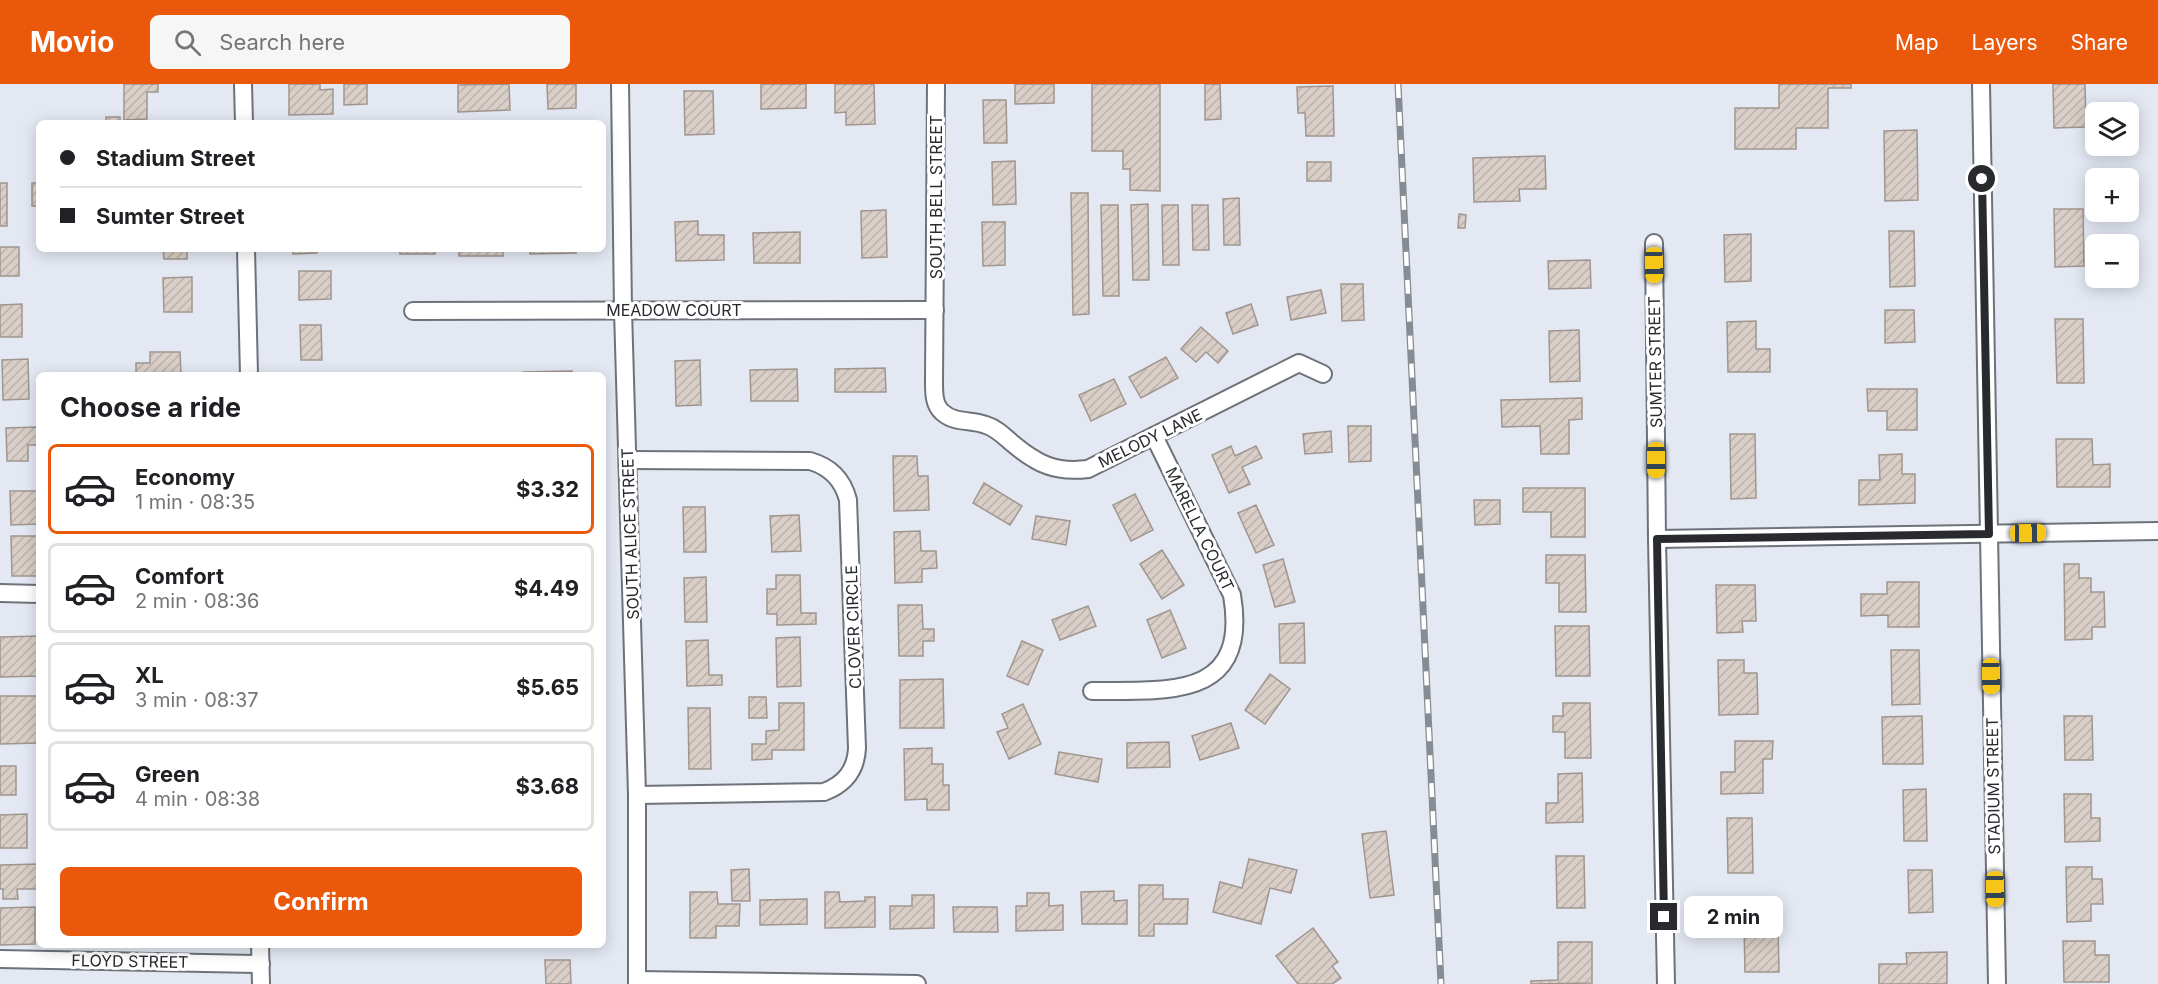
<!DOCTYPE html>
<html lang="en">
<head>
<meta charset="utf-8">
<style>
  body { margin:0; font-family:Inter,sans-serif; background:#f6f6f6; color:#202124; height:100vh; display:flex; flex-direction:column; font-size:22px; white-space:nowrap }
  * { box-sizing:border-box; margin:0 }
  p { font-size:20px; color:#757577 }
  .icon { flex:none; width:33px; height:33px; fill:none; stroke:currentColor; stroke-width:2; stroke-linecap:round; stroke-linejoin:round }
  .map { position:relative; flex:1; overflow:hidden }
  .panel { position:absolute; left:36px; top:288px; width:570px; height:576px; display:flex; flex-direction:column; background:#fff; border-radius:9px; box-shadow:0 3px 15px #0003 }
  .panel>* { flex:none }
  .banner { position:absolute; left:36px; top:36px; width:570px; height:132px; border-radius:9px; box-shadow:0 3px 15px #0003; display:grid; align-content:center; height:132px; padding:0 24px; background:#fff }
  .buttons { position:absolute; left:2085px; top:18px; display:grid; gap:12px }
  .buttons a { display:grid; place-items:center; width:54px; height:54px; border-radius:9px; background:#fff; box-shadow:0 3px 15px #0003; font-size:30px }
  .end { position:absolute; width:27px; height:27px; margin:-14px; border:8px solid #282a2e; background:#fff; box-shadow:0 0 0 3px #fff }
  .from { border-radius:50% }
  .bubble { position:absolute; height:42px; border-radius:9px; background:#fff; box-shadow:0 3px 15px #0003; font-size:20px; font-weight:700; line-height:42px; text-align:center }
  .car { position:absolute; width:18px; height:36px; margin:-18px -9px; border-radius:8px; box-shadow:0 0 4px 2px #0007; background:linear-gradient(#f5c518 24%,#345 0 40%,#f5c518 0 76%,#345 0 86%,#f5c518 0) }
  .banner b { display:flex; align-items:center; gap:21px; height:57px; font-size:22px }
  .banner b+b { border-top:2px solid #e0e0e0 }
  .banner i { width:15px; height:15px; background:#202124 }
  ul { padding:0; list-style:none }
  li { display:flex; align-items:center; gap:18px; height:90px; margin:0 12px 9px; padding:0 12px; border:3px solid #e0e0e0; border-radius:9px }
  li div { flex:1 }
  li b { display:block; font-size:22px }
  li em { font-style:normal; font-weight:700 }
  li.selected { border-color:#ea580c }
  li>.icon { width:54px; height:54px; stroke-width:1.5 }
  h2 { padding:0 24px; font-size:27px; line-height:72px }
  .primary-button { display:flex; gap:12px; margin-top:auto; padding:12px 24px }
  .primary-button a { flex:1; height:69px; border-radius:9px; background:#ea580c; color:#fff; font-size:24px; font-weight:700; line-height:69px; text-align:center }
  header { display:flex; align-items:center; gap:36px; box-sizing:border-box; height:84px; padding:0 30px; background:#ea580c; color:#fff }
  header strong { font-size:28px }
  nav { display:flex; gap:33px; margin-inline-start:auto; font-size:21px }
  .search { width:420px; height:54px; background:#f6f6f6; display:flex; align-items:center; gap:15px; box-sizing:border-box; padding:0 21px; border-radius:9px; color:#757577; font-size:22px }
  .map>svg:first-child { display:block }
</style>
</head>
<body>
<header>
<strong>Movio</strong>
<div class="search"><svg class="icon" aria-label="search" viewBox="0 0 24 24"><circle cx="10" cy="10" r="6"/><path d="M15 15l6 6"/></svg>Search here</div>
<nav><a>Map</a><a>Layers</a><a>Share</a></nav>
</header>
<div class="map">
<svg width="2158" height="900" viewBox="0 0 2158 900">
  <defs>
    <pattern id="building-hatch" width="6" height="6" patternUnits="userSpaceOnUse" patternTransform="scale(1.5)"><rect width="6" height="6" fill="#dacfc8"/><path d="M-1 1l2-2M0 6l6-6M5 7l2-2" fill="none" stroke="#bbb2ac"/></pattern>
  </defs>
  <rect width="100%" height="100%" fill="#e3e8f3"/>
  <g fill="url(#building-hatch)" stroke="#a0968f" stroke-width="1.5">
    <polygon points="124,0 158,0 158,8 147,8 147,35 124,36"/>
    <polygon points="289,0 320,0 320,6 333,5 333,30 289,31"/>
    <polygon points="344,0 367,0 367,20 344,21"/>
    <polygon points="509,0 510,26 458,28 458,1"/>
    <polygon points="547,0 576,0 576,24 548,25"/>
    <polygon points="761,0 806,0 806,24 761,25"/>
    <polygon points="835,0 874,0 875,40 846,41 846,28 835,29"/>
    <polygon points="1015,0 1054,0 1054,19 1015,20"/>
    <polygon points="1092,0 1160,0 1160,107 1130,106 1130,85 1123,85 1123,67 1092,67"/>
    <polygon points="1205,0 1220,0 1221,35 1205,36"/>
    <polygon points="1779,0 1851,0 1851,4 1828,4 1828,44 1796,44 1796,65 1735,65 1735,24 1779,24"/>
    <polygon points="2053,0 2085,0 2086,43 2054,44"/>
    <polygon points="1333,2 1334,52 1306,52 1305,29 1298,29 1297,3"/>
    <polygon points="684,7 713,7 714,50 685,51"/>
    <polygon points="983,16 1006,16 1007,59 984,59"/>
    <rect x="106" y="33" width="14" height="6"/>
    <polygon points="1917,46 1918,116 1885,117 1884,47"/>
    <polygon points="1545,72 1546,105 1519,105 1520,117 1474,118 1473,74"/>
    <polygon points="1015,77 1016,120 993,121 992,78"/>
    <rect x="1307" y="78" width="24" height="19"/>
    <rect x="0" y="99" width="7" height="43"/>
    <rect x="32" y="99" width="7" height="23"/>
    <polygon points="1071,109 1088,109 1089,230 1073,231"/>
    <polygon points="1239,114 1240,161 1224,161 1223,115"/>
    <polygon points="1148,120 1149,196 1133,196 1131,121"/>
    <polygon points="1101,121 1118,121 1119,212 1103,212"/>
    <polygon points="1162,121 1178,121 1179,181 1163,181"/>
    <polygon points="1192,121 1208,121 1209,166 1193,166"/>
    <polygon points="2054,125 2083,125 2084,182 2055,183"/>
    <polygon points="886,126 887,173 862,174 861,127"/>
    <polygon points="1459,130 1466,131 1465,144 1458,144"/>
    <polygon points="698,137 698,151 724,151 724,176 676,177 675,138"/>
    <polygon points="982,138 1005,138 1005,181 983,182"/>
    <polygon points="1889,147 1914,147 1915,202 1890,203"/>
    <polygon points="800,148 800,179 754,179 753,149"/>
    <polygon points="1751,150 1751,197 1725,198 1724,151"/>
    <rect x="0" y="163" width="19" height="29"/>
    <polygon points="163,165 187,165 187,175 164,175"/>
    <polygon points="292,165 317,165 317,169 293,170"/>
    <rect x="400" y="165" width="35" height="5"/>
    <rect x="459" y="165" width="44" height="7"/>
    <polygon points="530,165 576,165 576,169 530,170"/>
    <polygon points="1590,176 1591,204 1549,205 1548,177"/>
    <polygon points="299,187 331,187 331,215 299,216"/>
    <polygon points="192,193 192,228 164,228 163,194"/>
    <polygon points="1341,200 1363,200 1364,236 1342,237"/>
    <polygon points="1321,206 1326,229 1291,236 1287,213"/>
    <polygon points="22,220 22,253 0,253 0,221"/>
    <polygon points="1251,220 1258,241 1233,250 1226,229"/>
    <polygon points="1885,226 1914,226 1915,258 1885,259"/>
    <polygon points="2055,235 2083,235 2084,299 2057,299"/>
    <polygon points="1756,237 1756,265 1770,265 1770,288 1728,288 1727,238"/>
    <polygon points="300,241 321,241 322,276 301,276"/>
    <polygon points="1201,243 1228,267 1218,279 1206,268 1196,278 1181,265"/>
    <polygon points="1579,246 1580,297 1550,298 1549,247"/>
    <polygon points="150,268 180,268 181,291 136,291 136,279 150,279"/>
    <polygon points="1166,273 1178,294 1141,314 1129,293"/>
    <polygon points="28,275 29,315 3,316 2,276"/>
    <polygon points="700,276 701,321 676,322 675,277"/>
    <polygon points="885,284 886,308 835,308 835,285"/>
    <polygon points="797,285 798,317 751,317 750,286"/>
    <polygon points="572,287 572,291 523,291 523,288"/>
    <polygon points="436,289 436,291 395,291 395,290"/>
    <polygon points="504,289 504,291 460,291 460,290"/>
    <polygon points="1114,295 1126,320 1091,337 1079,311"/>
    <polygon points="1867,305 1917,305 1917,346 1887,346 1887,327 1868,327"/>
    <polygon points="1582,314 1582,335 1569,336 1569,370 1541,370 1540,342 1502,343 1501,316"/>
    <polygon points="1348,342 1371,342 1371,377 1349,378"/>
    <polygon points="37,343 37,361 28,361 28,377 7,377 6,344"/>
    <polygon points="1331,347 1332,368 1305,370 1303,350"/>
    <polygon points="1730,350 1755,350 1756,414 1731,415"/>
    <polygon points="2056,355 2092,355 2093,381 2110,380 2110,403 2057,403"/>
    <polygon points="1231,362 1235,372 1256,362 1262,374 1242,383 1250,400 1229,409 1212,371"/>
    <polygon points="1902,370 1902,390 1915,390 1915,419 1859,421 1859,396 1880,396 1879,371"/>
    <polygon points="893,372 917,372 918,392 928,392 929,426 894,427"/>
    <polygon points="984,399 1022,422 1010,441 973,419"/>
    <polygon points="1523,404 1585,404 1585,453 1551,453 1551,428 1523,428"/>
    <polygon points="10,407 39,407 39,440 11,441"/>
    <polygon points="1135,410 1153,446 1131,457 1113,421"/>
    <polygon points="1474,416 1500,416 1500,440 1475,441"/>
    <polygon points="1256,421 1274,461 1256,469 1238,429"/>
    <polygon points="683,423 705,423 706,468 684,468"/>
    <polygon points="799,431 801,467 772,468 770,432"/>
    <polygon points="1036,432 1070,437 1066,461 1032,455"/>
    <polygon points="920,447 921,467 936,467 937,484 922,485 922,498 895,499 894,448"/>
    <polygon points="11,452 39,452 39,492 12,492"/>
    <polygon points="1162,466 1184,501 1162,515 1140,480"/>
    <polygon points="1546,471 1585,471 1586,528 1559,528 1559,499 1546,499"/>
    <polygon points="1283,475 1295,518 1275,523 1263,481"/>
    <polygon points="2064,480 2079,480 2079,494 2091,494 2091,508 2104,508 2105,543 2092,543 2092,555 2065,556"/>
    <polygon points="776,491 800,491 801,529 816,529 816,540 777,541 777,530 767,530 767,505 776,505"/>
    <polygon points="706,493 707,538 685,538 684,494"/>
    <polygon points="1887,498 1919,498 1919,543 1888,543 1888,531 1861,532 1861,510 1887,510"/>
    <polygon points="1716,501 1755,501 1756,537 1742,537 1743,548 1717,549"/>
    <polygon points="898,521 922,521 923,545 934,545 934,557 923,557 923,572 899,572"/>
    <polygon points="1088,522 1096,542 1060,556 1052,536"/>
    <polygon points="1170,526 1186,564 1162,574 1147,536"/>
    <polygon points="1304,539 1305,579 1280,579 1279,540"/>
    <polygon points="1555,542 1589,542 1590,592 1556,592"/>
    <polygon points="39,552 39,592 0,593 0,553"/>
    <polygon points="800,553 801,602 777,603 776,554"/>
    <polygon points="708,556 709,591 722,591 722,601 687,602 686,557"/>
    <polygon points="1022,557 1043,566 1028,601 1007,592"/>
    <polygon points="1891,566 1919,566 1920,620 1892,621"/>
    <polygon points="1718,576 1744,576 1744,589 1757,589 1758,630 1719,631"/>
    <polygon points="1270,590 1290,605 1265,640 1245,626"/>
    <polygon points="943,595 944,644 900,644 900,596"/>
    <polygon points="0,612 39,612 39,659 0,660"/>
    <polygon points="749,613 766,613 767,634 749,634"/>
    <polygon points="779,619 804,619 804,666 772,666 772,675 752,676 752,660 766,660 766,647 779,646"/>
    <polygon points="1563,619 1590,619 1591,674 1565,674 1565,648 1553,648 1553,632 1563,632"/>
    <polygon points="1023,620 1041,660 1009,675 997,648 1008,644 1002,630"/>
    <polygon points="688,624 710,624 711,685 689,685"/>
    <polygon points="1922,632 1923,680 1883,680 1882,633"/>
    <polygon points="2064,632 2092,632 2093,676 2065,676"/>
    <polygon points="1231,639 1239,664 1200,676 1192,652"/>
    <polygon points="1735,657 1773,657 1772,675 1763,675 1763,709 1721,710 1721,688 1735,688"/>
    <polygon points="1169,658 1170,683 1127,684 1127,659"/>
    <polygon points="932,664 932,680 943,680 943,701 949,701 949,726 927,726 927,715 905,716 904,665"/>
    <polygon points="1059,668 1102,675 1098,698 1055,690"/>
    <rect x="0" y="682" width="16" height="29"/>
    <polygon points="1582,689 1583,738 1546,739 1546,719 1558,719 1558,690"/>
    <polygon points="1926,705 1927,757 1904,757 1903,706"/>
    <polygon points="2064,710 2091,710 2091,734 2100,734 2100,757 2065,758"/>
    <polygon points="27,730 27,764 0,764 0,731"/>
    <polygon points="1727,734 1752,734 1753,789 1728,789"/>
    <polygon points="1386,747 1394,811 1370,814 1362,750"/>
    <polygon points="1556,772 1584,772 1585,824 1557,824"/>
    <polygon points="1249,775 1297,786 1291,809 1270,804 1261,840 1213,828 1220,798 1242,804"/>
    <polygon points="39,780 39,805 17,805 18,815 3,815 3,805 0,805 0,781"/>
    <polygon points="2066,783 2092,783 2092,795 2102,795 2103,820 2091,820 2091,837 2067,838"/>
    <polygon points="749,785 750,817 732,817 731,786"/>
    <polygon points="1908,786 1932,786 1933,828 1909,829"/>
    <polygon points="1139,801 1163,801 1163,815 1188,815 1187,840 1154,840 1154,852 1139,852"/>
    <polygon points="1114,807 1114,817 1127,816 1127,840 1082,840 1081,808"/>
    <polygon points="690,808 717,808 718,820 740,820 739,842 716,842 716,854 690,854"/>
    <polygon points="825,808 839,808 840,818 865,817 865,813 875,813 875,843 825,844"/>
    <polygon points="1027,809 1049,809 1049,822 1063,821 1063,846 1016,847 1016,822 1027,822"/>
    <polygon points="912,811 934,811 934,844 890,845 890,822 912,822"/>
    <polygon points="807,815 807,840 760,841 760,816"/>
    <polygon points="35,823 35,860 0,861 0,824"/>
    <polygon points="953,823 997,823 998,848 954,848"/>
    <polygon points="1744,842 1778,842 1779,888 1745,888"/>
    <polygon points="1313,844 1338,878 1332,882 1341,894 1332,900 1298,900 1276,872"/>
    <polygon points="2063,857 2095,857 2095,871 2109,871 2109,898 2064,898"/>
    <polygon points="1558,858 1592,858 1592,899 1531,900 1531,897 1558,896"/>
    <polygon points="1947,868 1947,900 1879,900 1879,880 1907,880 1906,869"/>
    <polygon points="545,876 570,876 571,900 546,900"/>
  </g>
  <g fill="none" stroke-linecap="round" stroke-linejoin="round">
    <g stroke="#6d727b" stroke-width="20">
      <g id="street">
        <polyline points="243,0 244,39"/>
        <polyline points="620,0 623,226 637,711 637,900"/>
        <path d="M936,0L934,298C934,309 934,321 942,328C955,340 971,335 986,341C996,344 1004,352 1012,359C1037,380 1055,389 1088,385L1299,279L1323,290"/>
        <polyline points="1981,0 1997,900"/>
        <polyline points="1654,159 1657,455 1666,900"/>
        <polyline points="246,165 249,291"/>
        <polyline points="413,227 935,226"/>
        <path d="M628,376L810,377C831,383 843,396 848,416L857,664C856,686 845,700 824,708L637,711"/>
        <polyline points="1657,455 2158,447"/>
        <polyline points="0,509 39,510"/>
        <path d="M1092,607C1166,606 1250,617 1232,511L1154,352"/>
        <polyline points="260,861 261,900"/>
        <polyline points="0,875 261,880"/>
        <polyline points="637,896 917,900"/>
      </g>
    </g>
    <use href="#street" stroke="#fff" stroke-width="16"/>
    <g stroke="#878b92" stroke-width="7">
      <polyline id="rail" points="1398,0 1441,900"/>
    </g>
    <use href="#rail" stroke="#fff" stroke-width="4.5" stroke-dasharray="14" stroke-linecap="butt"/>
  </g>
  <g fill="none" stroke-linecap="round" stroke-linejoin="round">
    <polyline stroke="#282a2e" stroke-width="8" points="1664,833 1657,455 1989,450 1982,95"/>
  </g>
  <g text-anchor="middle" stroke-width="6" stroke-linejoin="round" paint-order="stroke">
    <g font-size="16" fill="#282a2e" stroke="#fff">
      <text transform="translate(936 113) rotate(-90)" y="6">SOUTH BELL STREET</text>
      <text x="674" y="232">MEADOW COURT</text>
      <text transform="translate(1655 278) rotate(-91)" y="6">SUMTER STREET</text>
      <text transform="translate(1150 354) rotate(-26)" y="6">MELODY LANE</text>
      <text transform="translate(1200 445) rotate(64)" y="6">MARELLA COURT</text>
      <text transform="translate(630 450) rotate(-92)" y="6">SOUTH ALICE STREET</text>
      <text transform="translate(853 543) rotate(-92)" y="6">CLOVER CIRCLE</text>
      <text transform="translate(1993 702) rotate(-91)" y="6">STADIUM STREET</text>
      <text transform="translate(130 877) rotate(1)" y="6">FLOYD STREET</text>
    </g>
  </g>
</svg>
<div class="buttons">
<a><svg class="icon" aria-label="layers" viewBox="0 0 24 24"><path d="M12 4l9 5-9 5-9-5zM3 14l9 5 9-5"/></svg></a>
<a>+</a>
<a>−</a>
</div>
<i class="end from" style="left:1982px;top:95px"></i>
<i class="end" style="left:1664px;top:833px"></i>
<div class="bubble" style="left:1684px;top:812px;width:99px">2 min</div>
<i class="car" style="left:1654px;top:181px;rotate:179deg"></i>
<i class="car" style="left:1656px;top:376px;rotate:180deg"></i>
<i class="car" style="left:2028px;top:449px;rotate:89deg"></i>
<i class="car" style="left:1991px;top:592px;rotate:179deg"></i>
<i class="car" style="left:1995px;top:805px;rotate:179deg"></i>
<div class="banner">
<b><i class="from"></i>Stadium Street</b>
<b><i></i>Sumter Street</b>
</div>
<section class="panel">
<h2>Choose a ride</h2>
<ul>
<li class="selected"><svg class="icon" aria-label="car" viewBox="0 0 24 24"><path d="M5 17H2v-5l4-1 3-4h7l3 4 3 1v5h-3M9 17h6M6 11h13"/><circle cx="7" cy="17" r="2"/><circle cx="17" cy="17" r="2"/></svg><div><b>Economy</b><p>1 min · 08:35</p></div><em>$3.32</em></li>
<li><svg class="icon" aria-label="car" viewBox="0 0 24 24"><path d="M5 17H2v-5l4-1 3-4h7l3 4 3 1v5h-3M9 17h6M6 11h13"/><circle cx="7" cy="17" r="2"/><circle cx="17" cy="17" r="2"/></svg><div><b>Comfort</b><p>2 min · 08:36</p></div><em>$4.49</em></li>
<li><svg class="icon" aria-label="car" viewBox="0 0 24 24"><path d="M5 17H2v-5l4-1 3-4h7l3 4 3 1v5h-3M9 17h6M6 11h13"/><circle cx="7" cy="17" r="2"/><circle cx="17" cy="17" r="2"/></svg><div><b>XL</b><p>3 min · 08:37</p></div><em>$5.65</em></li>
<li><svg class="icon" aria-label="car" viewBox="0 0 24 24"><path d="M5 17H2v-5l4-1 3-4h7l3 4 3 1v5h-3M9 17h6M6 11h13"/><circle cx="7" cy="17" r="2"/><circle cx="17" cy="17" r="2"/></svg><div><b>Green</b><p>4 min · 08:38</p></div><em>$3.68</em></li>
</ul>
<div class="primary-button"><a>Confirm</a></div>
</section>
</div>
</body>
</html>
